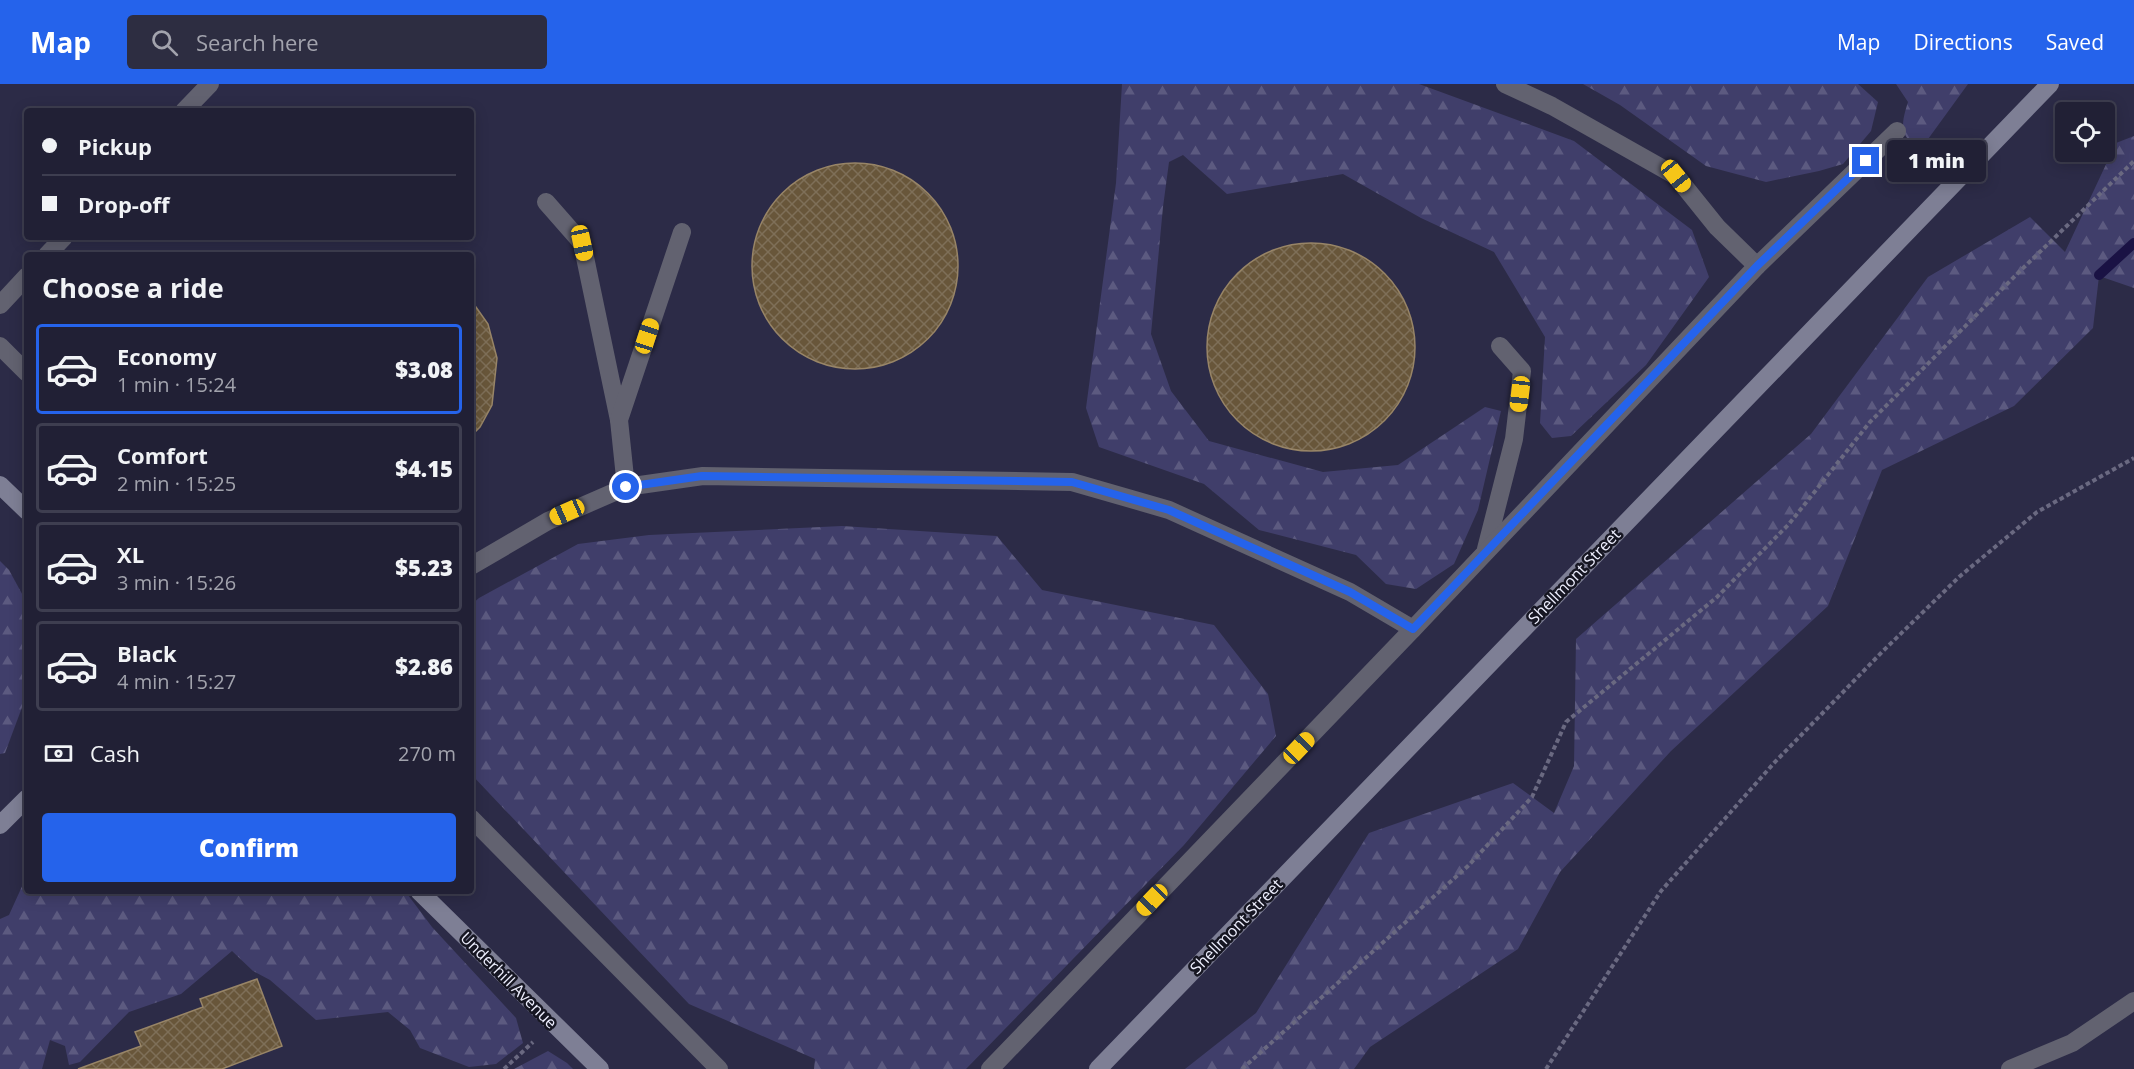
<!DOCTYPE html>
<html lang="en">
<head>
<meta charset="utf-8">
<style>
  body { margin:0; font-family:"Open Sans",sans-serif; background:#2d2d41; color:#f1f3f6; height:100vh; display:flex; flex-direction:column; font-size:22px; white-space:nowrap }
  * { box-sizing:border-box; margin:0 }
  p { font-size:20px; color:#a2a3ad }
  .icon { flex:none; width:33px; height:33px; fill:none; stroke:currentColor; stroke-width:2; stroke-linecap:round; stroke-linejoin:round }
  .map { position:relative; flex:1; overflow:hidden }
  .panel { position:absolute; left:24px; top:168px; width:450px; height:642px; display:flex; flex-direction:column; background:#212035; border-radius:6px; box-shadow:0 3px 15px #0003,0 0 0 2px #3e3e50 }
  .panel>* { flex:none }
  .top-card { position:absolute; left:24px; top:24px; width:450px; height:132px; border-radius:6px; box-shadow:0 3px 15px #0003,0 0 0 2px #3e3e50; display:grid; align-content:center; height:132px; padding:0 18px; background:#212035 }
  .fabs { position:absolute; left:2055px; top:18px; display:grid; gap:12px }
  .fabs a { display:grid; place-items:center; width:60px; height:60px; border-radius:6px; background:#212035; box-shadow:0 3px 15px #0003,0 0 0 2px #3e3e50; font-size:30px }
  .end { position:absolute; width:27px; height:27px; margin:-14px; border:8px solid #2563eb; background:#fff; box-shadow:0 0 0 3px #fff }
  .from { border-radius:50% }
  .bubble { position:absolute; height:42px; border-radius:6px; background:#212035; box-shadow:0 3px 15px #0003,0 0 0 2px #3e3e50; font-size:20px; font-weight:800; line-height:42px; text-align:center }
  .car { position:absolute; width:18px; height:36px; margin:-18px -9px; border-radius:8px; box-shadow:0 0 4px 2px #0007; background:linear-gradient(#f5c518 24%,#345 0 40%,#f5c518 0 76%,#345 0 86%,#f5c518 0) }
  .top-card b { display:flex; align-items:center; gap:21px; height:57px; font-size:22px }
  .top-card b+b { border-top:2px solid #3e3e50 }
  .top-card i { width:15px; height:15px; background:#f1f3f6 }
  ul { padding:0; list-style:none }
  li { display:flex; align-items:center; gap:18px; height:90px; margin:0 12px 9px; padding:0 6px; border:3px solid #3e3e50; border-radius:6px }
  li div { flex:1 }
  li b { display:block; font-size:22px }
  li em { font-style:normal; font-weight:800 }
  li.current { border-color:#2563eb }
  li>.icon { width:54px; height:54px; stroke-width:1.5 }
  h2 { padding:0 18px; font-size:27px; line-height:72px }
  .pay { display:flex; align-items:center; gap:15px; height:66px; padding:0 18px; font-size:22px }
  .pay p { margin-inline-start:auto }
  .primary-button { display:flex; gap:12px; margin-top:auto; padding:12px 18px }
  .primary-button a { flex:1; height:69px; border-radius:6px; background:#2563eb; color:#fff; font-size:24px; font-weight:800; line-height:69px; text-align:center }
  header { display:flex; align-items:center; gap:36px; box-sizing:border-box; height:84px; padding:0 30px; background:#2563eb; color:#fff }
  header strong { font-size:28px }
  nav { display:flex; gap:33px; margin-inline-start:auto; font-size:21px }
  .search { width:420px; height:54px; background:#2d2d41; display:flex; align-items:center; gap:15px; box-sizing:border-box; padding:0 21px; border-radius:6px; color:#a2a3ad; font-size:22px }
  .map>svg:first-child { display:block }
</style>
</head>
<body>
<header>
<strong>Map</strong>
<div class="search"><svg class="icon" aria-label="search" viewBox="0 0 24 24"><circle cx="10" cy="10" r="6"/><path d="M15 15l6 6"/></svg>Search here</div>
<nav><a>Map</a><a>Directions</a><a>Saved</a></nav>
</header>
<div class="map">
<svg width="2134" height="985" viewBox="0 0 2134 985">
  <defs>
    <pattern id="forest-firs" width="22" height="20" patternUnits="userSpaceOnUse" patternTransform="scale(1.5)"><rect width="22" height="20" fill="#403e6a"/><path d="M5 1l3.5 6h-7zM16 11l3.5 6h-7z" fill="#5c5a80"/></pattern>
    <pattern id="building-cross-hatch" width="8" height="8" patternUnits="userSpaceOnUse" patternTransform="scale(1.5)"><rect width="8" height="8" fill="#68563a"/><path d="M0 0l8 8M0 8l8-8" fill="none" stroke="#7e6f58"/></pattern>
  </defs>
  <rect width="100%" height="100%" fill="#2c2b47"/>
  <g fill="url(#forest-firs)">
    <polygon points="1122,0 1419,0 1574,57 1692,146 1709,193 1646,281 1571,352 1552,354 1540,339 1545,253 1494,168 1421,134 1343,90 1227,110 1183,71 1169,78 1163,123 1151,250 1171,307 1209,357 1323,388 1398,381 1485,323 1501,327 1478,426 1454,480 1416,505 1386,500 1356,471 1259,446 1204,400 1099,363 1086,324 1116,99"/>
    <polygon points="1583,0 1858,0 1878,18 1871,47 1843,80 1819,87 1766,98 1706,82 1620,21"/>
    <path d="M1896,0H1968L1923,62L1918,64C1898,51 1902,37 1908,18Z"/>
    <polygon points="2134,52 2134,204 2099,192 2093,244 2014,322 1882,386 1828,522 1671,667 1560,788 1518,865 1370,963 1354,985 1185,985 1256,929 1369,749 1513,699 1554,729 1574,682 1576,555 1811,350 1928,193 2030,133 2065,168 2116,59"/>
    <polygon points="842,442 997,452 1042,506 1214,541 1268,610 1276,652 1184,761 966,985 814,985 815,975 689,920 471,690 471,521 479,514 578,460 649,451"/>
    <polygon points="0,477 9,486 27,519 27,610 5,669 0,670"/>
    <polygon points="27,796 27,807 405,807 432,843 516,934 523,959 496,980 469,983 420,964 410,946 388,928 316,936 270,896 253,887 232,867 181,910 129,928 80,978 69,981 65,962 50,956 42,985 0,985 0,835 9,831 24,798"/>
    <polygon points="548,967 567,979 573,985 514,985"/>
  </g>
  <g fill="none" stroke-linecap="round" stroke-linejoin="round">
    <polyline stroke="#1a1244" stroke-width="10" points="2099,191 2134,159"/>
  </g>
  <g fill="url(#building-cross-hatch)" stroke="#988567" stroke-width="1.5">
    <circle cx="855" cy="182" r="103"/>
    <circle cx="1311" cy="263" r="104"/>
    <polygon points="471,216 488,240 497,274 492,321 480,343 471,352"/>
    <polygon points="257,895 282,962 222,985 78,985 141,962 135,948 203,923 200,915"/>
  </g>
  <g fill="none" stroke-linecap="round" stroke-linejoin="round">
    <g stroke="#6a6981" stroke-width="4" stroke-dasharray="4.5 3" stroke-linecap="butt">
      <polyline points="504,985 533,958"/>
      <polyline points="1242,985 1468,782 1532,713 1566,638 1717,513 1789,440 1870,338 2019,188 2134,77"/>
      <polyline points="1546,985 1661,807 1774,679 1882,568 1959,493 2037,428 2134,374"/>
    </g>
    <g stroke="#626270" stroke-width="18">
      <polyline points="1505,0 1552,22 1676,92 1717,143 1757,182"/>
      <polyline points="184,27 210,0"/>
      <polyline points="546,118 582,159 619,336"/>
      <polyline points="47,171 64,153"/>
      <polyline points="0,221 27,192"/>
      <polyline points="0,262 27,289"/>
      <polyline points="626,403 619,336 682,148"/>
      <polyline points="1486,465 1514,355 1522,287 1500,262"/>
      <polyline points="471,482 548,437 626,403 703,392 1072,398 1169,426 1350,508 1413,545"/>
      <polyline points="471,734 719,985"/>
      <polyline points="990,985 1413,545 1757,182 1897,47"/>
      <polyline points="2010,985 2072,959 2134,917"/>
    </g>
    <g stroke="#7e7f95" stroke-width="18">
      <polyline points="0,401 27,427"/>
      <polyline points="0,741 27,714"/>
      <polyline points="419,807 600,985"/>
      <polyline points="1098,985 2050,0"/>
    </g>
  </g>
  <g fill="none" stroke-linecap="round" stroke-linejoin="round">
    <polyline stroke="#2563eb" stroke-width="8" points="626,403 702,392 1072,398 1169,426 1350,508 1413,545 1757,182 1866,77"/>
  </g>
  <g text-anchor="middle" stroke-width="5" stroke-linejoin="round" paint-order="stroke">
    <g font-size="16" fill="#eeeffe" stroke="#161622">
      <text transform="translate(1574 492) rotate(-46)" y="6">Shellmont Street</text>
      <text transform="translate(1236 842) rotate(-46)" y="6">Shellmont Street</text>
      <text transform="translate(509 896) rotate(45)" y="6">Underhill Avenue</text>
    </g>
  </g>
</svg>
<div class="fabs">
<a><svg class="icon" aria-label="locate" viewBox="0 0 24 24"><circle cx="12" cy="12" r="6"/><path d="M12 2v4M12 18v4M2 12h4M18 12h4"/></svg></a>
</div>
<i class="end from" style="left:626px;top:403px"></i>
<i class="end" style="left:1866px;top:77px"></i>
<div class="bubble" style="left:1887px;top:56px;width:99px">1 min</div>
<i class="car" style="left:1676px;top:92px;rotate:141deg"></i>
<i class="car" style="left:582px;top:159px;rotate:168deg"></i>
<i class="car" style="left:647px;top:252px;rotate:18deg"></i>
<i class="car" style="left:1520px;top:310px;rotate:187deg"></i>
<i class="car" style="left:567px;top:428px;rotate:246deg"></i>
<i class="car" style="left:1299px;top:664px;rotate:44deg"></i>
<i class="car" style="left:1152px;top:816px;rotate:224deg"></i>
<div class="top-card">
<b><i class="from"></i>Pickup</b>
<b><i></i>Drop-off</b>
</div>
<section class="panel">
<h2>Choose a ride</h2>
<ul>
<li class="current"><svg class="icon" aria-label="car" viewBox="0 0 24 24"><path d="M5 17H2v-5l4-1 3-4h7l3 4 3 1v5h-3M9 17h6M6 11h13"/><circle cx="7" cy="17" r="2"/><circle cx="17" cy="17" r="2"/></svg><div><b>Economy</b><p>1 min · 15:24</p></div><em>$3.08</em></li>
<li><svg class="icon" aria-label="car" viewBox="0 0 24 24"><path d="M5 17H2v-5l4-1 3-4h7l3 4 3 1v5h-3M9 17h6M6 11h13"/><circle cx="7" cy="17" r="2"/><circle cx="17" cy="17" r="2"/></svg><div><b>Comfort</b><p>2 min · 15:25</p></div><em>$4.15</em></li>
<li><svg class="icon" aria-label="car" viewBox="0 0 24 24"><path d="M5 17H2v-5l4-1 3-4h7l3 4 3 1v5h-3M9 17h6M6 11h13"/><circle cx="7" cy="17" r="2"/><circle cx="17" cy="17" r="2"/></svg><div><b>XL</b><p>3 min · 15:26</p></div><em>$5.23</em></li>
<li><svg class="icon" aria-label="car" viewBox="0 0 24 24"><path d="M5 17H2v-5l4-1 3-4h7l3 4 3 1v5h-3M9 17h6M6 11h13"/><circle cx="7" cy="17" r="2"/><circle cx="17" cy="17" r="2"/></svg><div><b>Black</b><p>4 min · 15:27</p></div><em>$2.86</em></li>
</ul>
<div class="pay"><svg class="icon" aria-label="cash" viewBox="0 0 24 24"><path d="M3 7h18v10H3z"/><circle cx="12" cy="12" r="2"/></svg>Cash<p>270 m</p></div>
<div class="primary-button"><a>Confirm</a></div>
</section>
</div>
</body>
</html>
